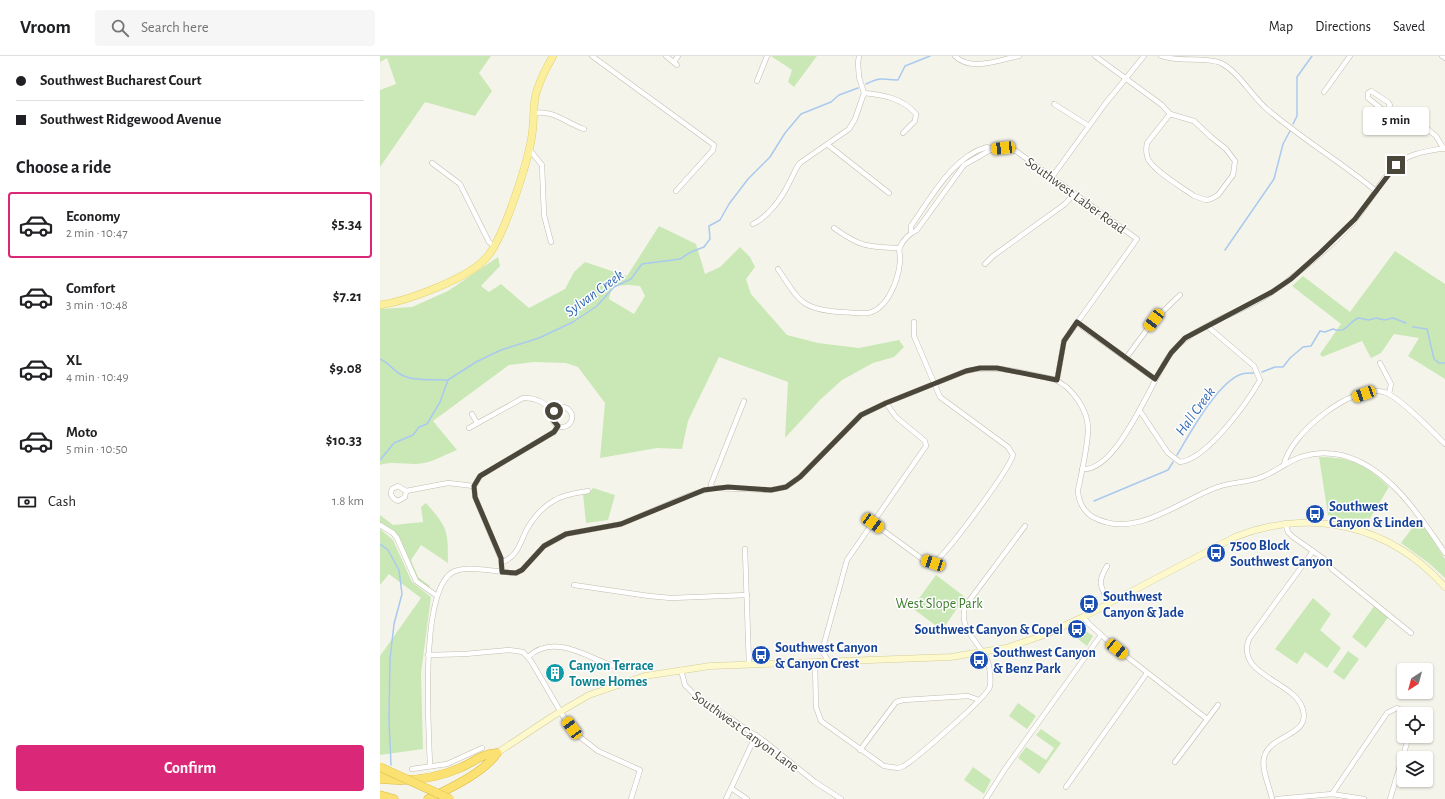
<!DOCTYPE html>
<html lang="en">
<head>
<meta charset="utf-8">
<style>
  body { margin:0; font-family:"Alegreya Sans",sans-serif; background:#f6f6f6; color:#202124; height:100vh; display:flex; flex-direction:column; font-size:15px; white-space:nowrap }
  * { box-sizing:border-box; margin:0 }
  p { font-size:13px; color:#757577 }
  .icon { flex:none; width:22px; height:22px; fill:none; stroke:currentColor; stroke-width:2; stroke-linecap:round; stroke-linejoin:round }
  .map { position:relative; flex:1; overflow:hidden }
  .side { display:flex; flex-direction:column; background:#fff; width:380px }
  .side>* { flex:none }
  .banner { display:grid; align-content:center; height:88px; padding:0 16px; background:#fff }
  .needle { width:26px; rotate:216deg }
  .fabs { position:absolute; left:1017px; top:607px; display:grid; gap:8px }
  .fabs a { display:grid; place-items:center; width:36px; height:36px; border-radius:4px; background:#fff; box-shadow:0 1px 3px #0004; font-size:20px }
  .end { position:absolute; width:18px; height:18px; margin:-9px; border:5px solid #4a4639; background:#fff; box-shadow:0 0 0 2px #fff }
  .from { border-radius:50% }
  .bubble { position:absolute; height:28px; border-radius:4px; background:#fff; box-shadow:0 1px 3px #0004; font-size:13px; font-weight:700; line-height:28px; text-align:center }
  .car { position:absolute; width:12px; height:24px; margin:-12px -6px; border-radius:5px; box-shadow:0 0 3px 1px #0007; background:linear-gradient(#f5c518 24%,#345 0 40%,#f5c518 0 76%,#345 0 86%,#f5c518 0) }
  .banner b { display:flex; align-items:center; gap:14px; height:38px; font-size:15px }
  .banner b+b { border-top:1px solid #e0e0e0 }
  .banner i { width:10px; height:10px; background:#202124 }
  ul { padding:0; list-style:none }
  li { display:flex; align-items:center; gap:12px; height:66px; margin:0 8px 6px; padding:0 8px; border:2px solid transparent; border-radius:4px }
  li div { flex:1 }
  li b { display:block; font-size:15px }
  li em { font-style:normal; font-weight:700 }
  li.on { border-color:#db2777 }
  li>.icon { width:36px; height:36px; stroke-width:1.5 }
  h2 { padding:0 16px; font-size:18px; line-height:48px }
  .pay { display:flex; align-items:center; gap:10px; height:44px; padding:0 16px; font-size:15px }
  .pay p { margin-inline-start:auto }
  .cta { display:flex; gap:8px; margin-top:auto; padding:8px 16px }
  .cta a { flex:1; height:46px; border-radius:4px; background:#db2777; color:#fff; font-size:16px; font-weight:700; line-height:46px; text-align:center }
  header { display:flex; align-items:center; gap:24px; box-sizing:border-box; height:56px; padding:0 20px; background:#fff; border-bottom:1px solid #e0e0e0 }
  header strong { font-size:19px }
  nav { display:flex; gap:22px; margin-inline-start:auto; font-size:14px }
  .search { width:280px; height:36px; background:#f6f6f6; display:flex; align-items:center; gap:10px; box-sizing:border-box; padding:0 14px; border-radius:4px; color:#757577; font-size:15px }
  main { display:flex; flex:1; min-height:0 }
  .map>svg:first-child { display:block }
</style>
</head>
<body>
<header>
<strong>Vroom</strong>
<div class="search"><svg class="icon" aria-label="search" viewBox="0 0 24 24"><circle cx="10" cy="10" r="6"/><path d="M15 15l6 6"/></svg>Search here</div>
<nav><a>Map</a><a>Directions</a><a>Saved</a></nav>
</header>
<main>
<section class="side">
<div class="banner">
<b><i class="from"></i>Southwest Bucharest Court</b>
<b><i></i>Southwest Ridgewood Avenue</b>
</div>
<h2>Choose a ride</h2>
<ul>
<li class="on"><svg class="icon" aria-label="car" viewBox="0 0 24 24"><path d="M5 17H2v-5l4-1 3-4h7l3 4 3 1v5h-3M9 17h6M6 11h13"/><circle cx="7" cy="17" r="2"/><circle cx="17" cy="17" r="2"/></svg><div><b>Economy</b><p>2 min · 10:47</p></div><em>$5.34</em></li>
<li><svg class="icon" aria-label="car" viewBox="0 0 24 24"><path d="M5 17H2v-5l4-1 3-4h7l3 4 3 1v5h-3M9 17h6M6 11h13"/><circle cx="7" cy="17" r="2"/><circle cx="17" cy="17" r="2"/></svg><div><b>Comfort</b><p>3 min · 10:48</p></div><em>$7.21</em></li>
<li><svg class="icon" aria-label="car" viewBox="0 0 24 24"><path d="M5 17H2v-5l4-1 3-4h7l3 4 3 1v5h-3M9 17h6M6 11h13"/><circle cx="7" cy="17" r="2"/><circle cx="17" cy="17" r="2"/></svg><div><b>XL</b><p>4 min · 10:49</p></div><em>$9.08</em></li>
<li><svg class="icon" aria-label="car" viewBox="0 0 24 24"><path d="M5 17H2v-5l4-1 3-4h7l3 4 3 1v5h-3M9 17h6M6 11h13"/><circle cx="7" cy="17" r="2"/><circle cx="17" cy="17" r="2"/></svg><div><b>Moto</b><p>5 min · 10:50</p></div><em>$10.33</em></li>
</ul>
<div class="pay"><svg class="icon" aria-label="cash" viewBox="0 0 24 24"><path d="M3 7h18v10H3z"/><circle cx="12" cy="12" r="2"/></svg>Cash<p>1.8 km</p></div>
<div class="cta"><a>Confirm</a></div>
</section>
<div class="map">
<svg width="1065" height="743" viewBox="0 0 1065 743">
  <rect width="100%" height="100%" fill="#f5f4eb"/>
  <g fill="#cae8b6" fill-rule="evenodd">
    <polygon points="0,0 111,0 99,17 112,35 95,60 45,46 0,111 0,34 16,28 7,2 0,6"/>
    <polygon points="391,0 437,0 414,31 408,26 412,14"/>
    <path d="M279,170L316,188L325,218L340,211L360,191L370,201L375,211L366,223L371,238L407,279L438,287L479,292L519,284L524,291L514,301L493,307L462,324L440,344L405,382L408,326L339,301L308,365L302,393L277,392L220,402L225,347L198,311L186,307L154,306L129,309L53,365L77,394C66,398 55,405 44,407C29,410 14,404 0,409V253L32,251L68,235L118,201L120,210L101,230L109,236L121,228L149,252L185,233L194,216L205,206L247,220ZM248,229L260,230L265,240L254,258L229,243L232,230Z"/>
    <polygon points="1015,195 1065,228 1065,323 1028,300 1039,282 1014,278 1001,297 991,302 982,285 942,301 940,298 961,268 912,230 923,220 970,256"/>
    <path d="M939,401C972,401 986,409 1009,431L986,469L948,459Z"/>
    <polygon points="213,432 235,439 228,464 206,467 203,438 210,436"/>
    <path d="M46,447C68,472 68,474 68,507L41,489L31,504L38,521L50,530L48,532L38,525L13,475L0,466V459L13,469L43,466L41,451Z"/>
    <polygon points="1039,463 1065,503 1065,522 1050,508 1021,487"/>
    <polygon points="0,473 13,484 32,526 51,541 41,617 43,693 0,699 0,600 41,542 9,518 0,529"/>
    <polygon points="556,519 585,541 562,574 532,552"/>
    <polygon points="933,542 951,558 940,574 961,592 947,612 925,596 917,608 895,593"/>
    <polygon points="995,549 1009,560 986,592 972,581"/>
    <polygon points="706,575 713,580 707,590 694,580"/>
    <polygon points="968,595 979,603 964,624 953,616"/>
    <polygon points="638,647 656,660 647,673 629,660"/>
    <polygon points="661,673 681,687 659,718 638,702 646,691 666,704 674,692 656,679"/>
    <polygon points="593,711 611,724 604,738 584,724"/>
  </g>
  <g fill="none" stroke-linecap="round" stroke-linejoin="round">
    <g stroke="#aac9ef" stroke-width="1.5">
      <path d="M486,28C504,20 500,24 518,24L525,10L550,0"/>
      <polyline points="913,68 917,60 917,21 932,0"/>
      <polyline points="845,194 894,123 903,88 910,75"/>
      <polyline points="1033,271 1047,273 1054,303 1059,307 1065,307"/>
      <path d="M0,303C9,307 13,314 20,318C33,326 54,323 68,324"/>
      <path d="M882,316L895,311H903L910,302L923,291L931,290L940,275L945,276L953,273C967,278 967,267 978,262L989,264L996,262L1005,264L1013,262L1026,267"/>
      <path d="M797,399C809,379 838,325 862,318C865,317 870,317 874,317"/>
      <polyline points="0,404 14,387 33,379 39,371 47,368 60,346 68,324 96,306 121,294 159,282 193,266 217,250 234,231 251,223 262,208 300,203 311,196 324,191 330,183 329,170 340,164 349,148 368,123 390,101 405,77 421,58 451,46 459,39 478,32"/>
      <polyline points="714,445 788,414 793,406"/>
      <polyline points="0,488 8,494 19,514 22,538 14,568 10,603 9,664 11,709"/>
    </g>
    <g stroke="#c1bdae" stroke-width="5.5">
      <g id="minor">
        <polyline points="212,0 334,89 333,94 296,135"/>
        <polyline points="286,0 297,9"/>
        <path d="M575,0C591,16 619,4 639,0"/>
        <polyline points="715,0 782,49 790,58"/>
        <path d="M781,0C800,7 822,0 841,7C860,17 871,40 888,54C922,83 961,106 996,135"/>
        <polyline points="1062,0 1065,2"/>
        <polyline points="294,6 298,0"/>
        <polyline points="377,25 387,0"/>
        <polygon points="991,35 1008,46 1010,49 1007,54 1003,54 988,42 988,37"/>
        <polyline points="944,36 970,0"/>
        <path d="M484,37C504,39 522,42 536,58L535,65L523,77"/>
        <polyline points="674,48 709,70"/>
        <polyline points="1009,53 1044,70 1056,80 1064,93"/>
        <path d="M154,57C174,54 186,67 204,73"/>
        <path d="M790,58L814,65L831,81L846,93L855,105L853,119L838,139L831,143L826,144L814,140C803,132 774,115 768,103C766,98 766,92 767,87Z"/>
        <polyline points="448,89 509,137"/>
        <polyline points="149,93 162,109 164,159 171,186"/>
        <polyline points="52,107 80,128 109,186 114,190"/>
        <polyline points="672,121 725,48 764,0"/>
        <path d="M373,168C388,161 402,142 409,127C413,120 415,113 420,107L469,73L475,63L484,37L479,21L478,7L479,0"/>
        <path d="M454,172C480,191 488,191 519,192"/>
        <path d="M531,176V170C551,142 573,100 607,91C615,94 626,93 636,95L757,183L684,285L677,324"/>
        <polyline points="605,208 613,200 685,148 694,138"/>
        <path d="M398,213C419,244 420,253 460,256C469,256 479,258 488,257C508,253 518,224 520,206C521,201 518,195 520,191C523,184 530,177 537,174L584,109L612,93"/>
        <polyline points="697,267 775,323"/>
        <polyline points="746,302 774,264 800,239"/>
        <polyline points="1000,307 1011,328 1009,338"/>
        <circle cx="182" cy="361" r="10"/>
        <path d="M760,355L788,397L800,406C827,403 867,347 880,324L874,310L827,270"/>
        <polyline points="92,358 97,367"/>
        <path d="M89,372L143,342C156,341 164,347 174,355"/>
        <path d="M904,409C909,379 972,327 1004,336C1020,341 1052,375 1065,388"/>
        <path d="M702,413C737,417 772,324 789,300C802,281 822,273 842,262C866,251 890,240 910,223C934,204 960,183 979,159C993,141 1003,119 1022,105C1033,96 1051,95 1065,92"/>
        <polyline points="332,432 331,428 364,345"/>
        <path d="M26,435L25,441L18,445C13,443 9,439 12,433L18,430L26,435L68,427L94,430"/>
        <path d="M493,467L545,505L553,507C565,501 630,412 633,399L628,391L560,341L534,280V266"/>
        <polyline points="905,467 908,476 913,481 947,505 952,513 1031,577"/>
        <polyline points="0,469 13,477 17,482 36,525 57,540"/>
        <polyline points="365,493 369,609"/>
        <path d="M122,506C138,501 140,486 147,473C154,461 164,450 175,444C185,438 197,437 208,435"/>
        <path d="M727,510C717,527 720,529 729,547"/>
        <polyline points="122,516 121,503 95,441 94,430 100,420 174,376 178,370"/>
        <polyline points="194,529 269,540 291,542 367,539"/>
        <polyline points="703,561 709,568 737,593 827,663"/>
        <polyline points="48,599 85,598 129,594 143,596 151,605 186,665 196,678 218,695 260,714 251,743"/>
        <path d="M148,601C183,569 229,622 249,609"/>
        <path d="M435,606L436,651L441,665L504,710L518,712L524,710C536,702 609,640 610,630C611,624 610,612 608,606C601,587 576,572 586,549L645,470"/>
        <polyline points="449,606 442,595 467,504 546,390 545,385 516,361 506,347"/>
        <polyline points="301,614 305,629 314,638 384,685 435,726 461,743"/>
        <polyline points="480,694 516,646 523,644 588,640 599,644"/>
        <polyline points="795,706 838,649"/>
        <path d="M50,710C49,675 39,534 73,516C87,508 119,517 136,517L142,514L164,490L186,478L241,468L310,439L332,432L391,434L406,431L420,421L481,359L506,347L586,315C615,308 644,317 673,323C692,330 709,355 708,375C707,394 702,415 698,434C698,445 704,456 713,461C754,484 798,446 835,432C849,426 865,427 879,422C889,419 897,413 906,408C922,398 942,395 961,399C1008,410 1040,460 1065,497"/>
        <polyline points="32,713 67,708 102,692"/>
        <polyline points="686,731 767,617"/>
        <polyline points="351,732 367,743"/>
        <polyline points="952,738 1007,657 1017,652 1028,658"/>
        <polyline points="346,743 376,679"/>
        <polyline points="606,743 625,713 721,579"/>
        <path d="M892,743C890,731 881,714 884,702C889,678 930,681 923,654C916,625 855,620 869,583L933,495"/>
        <polyline points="897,743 952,738 984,743"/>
        <polyline points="1010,743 1029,680"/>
      </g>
    </g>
    <g stroke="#d3cd9c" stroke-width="7">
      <path id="secondary" d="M117,697L173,660L209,639L265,620L330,610L571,601L626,592L664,579L703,561L855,481C932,451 1010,469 1065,531"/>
    </g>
    <g stroke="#e1d06d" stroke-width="8">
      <path id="primary" d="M0,249C27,245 90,222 107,201C124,181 146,111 151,85C154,71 153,56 155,42C158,27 165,14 173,0"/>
    </g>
    <g stroke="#dab840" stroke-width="9">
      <g id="motorway">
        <polyline points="0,716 13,718"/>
        <path d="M0,723C27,726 55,723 80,712C92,707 103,697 117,697"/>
        <polyline points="0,739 14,743"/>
        <path d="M48,743C69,733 105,716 117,697"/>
      </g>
    </g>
    <use href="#minor" stroke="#fff" stroke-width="4.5"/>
    <use href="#secondary" stroke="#fdf9cd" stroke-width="6"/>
    <use href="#primary" stroke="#fbef9e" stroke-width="7"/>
    <use href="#motorway" stroke="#fae172" stroke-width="8"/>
    <g stroke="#dab840" stroke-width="9" stroke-linecap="butt">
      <polyline id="motorway-bridge" points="0,711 70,743"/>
    </g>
    <use href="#motorway-bridge" stroke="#fae172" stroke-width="8"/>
  </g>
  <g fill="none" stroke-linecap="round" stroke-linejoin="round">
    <polyline stroke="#4a4639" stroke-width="5" points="174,355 172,363 178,370 174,376 100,420 94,430 95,441 121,502 122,516 136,517 142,514 164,490 186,478 241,468 324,434 348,431 391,434 406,431 420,421 481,359 506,347 586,315 600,312 617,312 677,324 684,285 697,266 775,323 791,297 805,282 892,236 911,223 940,197 975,163 1016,109"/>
  </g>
  <defs>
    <g id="bus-disc" transform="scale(1)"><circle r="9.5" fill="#1a4fb4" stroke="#fff"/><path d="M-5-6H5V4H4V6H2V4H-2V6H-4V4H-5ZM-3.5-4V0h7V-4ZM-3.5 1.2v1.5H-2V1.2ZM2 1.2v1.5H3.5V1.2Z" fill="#fff"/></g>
    <g id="building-disc" transform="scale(1)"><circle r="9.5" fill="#0f9aa8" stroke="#fff"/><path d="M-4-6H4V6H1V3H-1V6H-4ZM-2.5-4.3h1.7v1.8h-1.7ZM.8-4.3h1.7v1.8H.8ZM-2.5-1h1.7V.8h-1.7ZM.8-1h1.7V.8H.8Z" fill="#fff"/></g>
  </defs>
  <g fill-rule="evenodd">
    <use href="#bus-disc" x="935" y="458"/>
    <use href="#bus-disc" x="836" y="497"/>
    <use href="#bus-disc" x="709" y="548"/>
    <use href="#bus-disc" x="697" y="573"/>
    <use href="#bus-disc" x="381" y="599"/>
    <use href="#bus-disc" x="599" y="604"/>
    <use href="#building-disc" x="175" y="617"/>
  </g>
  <g text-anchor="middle" stroke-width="3" stroke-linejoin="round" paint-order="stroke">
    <g font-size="14" fill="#4a4639" stroke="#fff">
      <text transform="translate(696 139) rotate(36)" y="5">Southwest Laber Road</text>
      <text transform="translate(366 675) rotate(36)" y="5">Southwest Canyon Lane</text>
    </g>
    <g font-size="14" font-weight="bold" fill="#164399" stroke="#fff" text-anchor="start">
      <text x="949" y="455">Southwest<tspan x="949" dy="16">Canyon &amp; Linden</tspan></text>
      <text x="850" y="494">7500 Block<tspan x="850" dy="16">Southwest Canyon</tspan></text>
      <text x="723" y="545">Southwest<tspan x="723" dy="16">Canyon &amp; Jade</tspan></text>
      <text x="683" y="578" text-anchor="end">Southwest Canyon &amp; Copel</text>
      <text x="395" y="596">Southwest Canyon<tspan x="395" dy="16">&amp; Canyon Crest</tspan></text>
      <text x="613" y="601">Southwest Canyon<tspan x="613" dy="16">&amp; Benz Park</tspan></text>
    </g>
    <g font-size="14" fill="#3f7b2d" stroke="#fff">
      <text x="559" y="552">West Slope Park</text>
    </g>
    <g font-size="14" font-weight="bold" fill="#0d838f" stroke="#fff" text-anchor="start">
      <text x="189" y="614">Canyon Terrace<tspan x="189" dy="16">Towne Homes</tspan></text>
    </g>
    <g font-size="15" font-style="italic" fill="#346bb4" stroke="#fff">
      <text transform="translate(214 237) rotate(-36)" y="5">Sylvan Creek</text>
      <text transform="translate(815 355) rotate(-54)" y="5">Hall Creek</text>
    </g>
  </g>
</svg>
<div class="fabs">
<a><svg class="needle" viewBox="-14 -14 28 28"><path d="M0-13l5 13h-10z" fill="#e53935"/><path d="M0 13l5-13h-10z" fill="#757577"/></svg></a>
<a><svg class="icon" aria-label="locate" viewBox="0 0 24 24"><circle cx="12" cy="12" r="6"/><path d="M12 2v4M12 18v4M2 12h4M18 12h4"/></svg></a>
<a><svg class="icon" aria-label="layers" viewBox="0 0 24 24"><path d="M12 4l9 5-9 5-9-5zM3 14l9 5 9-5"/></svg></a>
</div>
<i class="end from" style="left:174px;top:355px"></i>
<i class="end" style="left:1016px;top:109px"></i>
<div class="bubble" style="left:983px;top:51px;width:66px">5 min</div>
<i class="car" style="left:623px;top:92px;rotate:264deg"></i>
<i class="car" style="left:774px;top:264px;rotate:217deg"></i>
<i class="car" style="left:984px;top:338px;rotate:250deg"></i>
<i class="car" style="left:493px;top:467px;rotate:126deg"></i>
<i class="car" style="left:553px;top:507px;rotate:288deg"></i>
<i class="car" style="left:737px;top:593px;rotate:129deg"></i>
<i class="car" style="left:192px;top:672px;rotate:324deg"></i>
</div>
</main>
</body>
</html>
